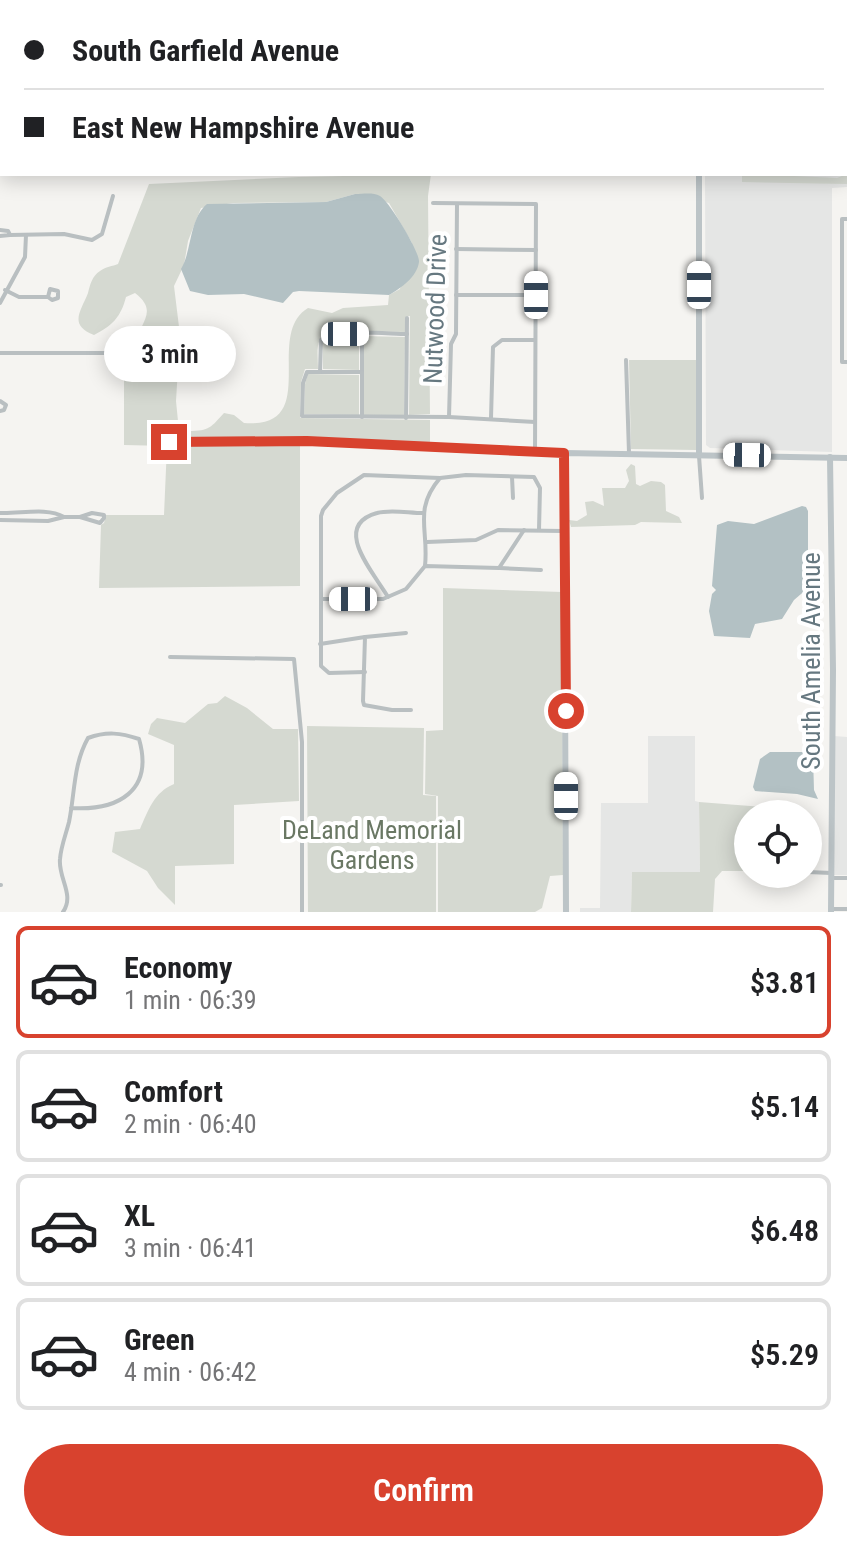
<!DOCTYPE html>
<html lang="en">
<head>
<meta charset="utf-8">
<style>
  body { margin:0; font-family:"Roboto Condensed",sans-serif; background:#f6f6f6; color:#202124; height:100vh; display:flex; flex-direction:column; font-size:30px; white-space:nowrap }
  * { box-sizing:border-box; margin:0 }
  p { font-size:26px; color:#757577 }
  .icon { flex:none; width:44px; height:44px; fill:none; stroke:currentColor; stroke-width:2; stroke-linecap:round; stroke-linejoin:round }
  .map { position:relative; height:912px; overflow:hidden }
  .drawer { display:flex; flex-direction:column; background:#fff; flex:1 }
  .drawer>* { flex:none }
  .top-card { position:absolute; left:0px; top:0px; width:848px; height:176px; box-shadow:0 4px 20px #0003; display:grid; align-content:center; height:176px; padding:0 24px; background:#fff }
  .tools { position:absolute; left:734px; top:800px; display:grid; gap:16px }
  .tools a { display:grid; place-items:center; width:88px; height:88px; border-radius:50%; background:#fff; box-shadow:0 4px 20px #0003; font-size:40px }
  .end { position:absolute; width:36px; height:36px; margin:-18px; border:10px solid #d8422e; background:#fff; box-shadow:0 0 0 4px #fff }
  .from { border-radius:50% }
  .bubble { position:absolute; height:56px; border-radius:28px; background:#fff; box-shadow:0 4px 20px #0003; font-size:26px; font-weight:600; line-height:56px; text-align:center }
  .car { position:absolute; width:24px; height:48px; margin:-24px -12px; border-radius:10px; box-shadow:0 0 6px 2px #0007; background:linear-gradient(#fff 24%,#345 0 40%,#fff 0 76%,#345 0 86%,#fff 0) }
  .top-card b { display:flex; align-items:center; gap:28px; height:76px; font-size:30px }
  .top-card b+b { border-top:2px solid #e0e0e0 }
  .top-card i { width:20px; height:20px; background:#202124 }
  ul { padding:14px 0 0; list-style:none }
  li { display:flex; align-items:center; gap:24px; height:112px; margin:0 16px 12px; padding:0 8px; border:4px solid #e0e0e0; border-radius:12px }
  li div { flex:1 }
  li b { display:block; font-size:30px }
  li em { font-style:normal; font-weight:600 }
  li.on { border-color:#d8422e }
  li>.icon { width:72px; height:72px; stroke-width:1.5 }
  .button { display:flex; gap:16px; margin-top:auto; padding:16px 24px }
  .button a { flex:1; height:92px; border-radius:48px; background:#d8422e; color:#fff; font-size:32px; font-weight:600; line-height:92px; text-align:center }
  .map>svg:first-child { display:block }
</style>
</head>
<body>
<div class="map">
<svg width="847" height="912" viewBox="0 0 847 912">
  <rect width="100%" height="100%" fill="#f5f4f1"/>
  <g fill="#e5e6e5">
    <polygon points="847,53 847,187 832,188 832,452 710,448 706,445 705,174 846,174"/>
    <polygon points="648,736 695,736 695,801 699,802 700,872 632,872 631,912 580,912 580,908 600,908 601,803 648,803"/>
    <polygon points="834,736 847,737 847,875 833,875"/>
  </g>
  <g fill="#d5d9d1" fill-rule="evenodd">
    <path d="M431,174L428,196L430,414L409,415L410,316H406L405,332L329,331C314,338 318,354 318,369H305L301,382L300,418L430,420V444L300,443V586L99,588L101,525L104,523L106,515H164L167,446L124,445V377L148,380L151,375C146,365 138,355 137,345C136,324 161,313 135,293L126,297C121,317 112,326 94,335C68,325 81,311 88,293C90,285 92,276 100,271C105,267 113,266 118,264L149,184L299,177ZM355,194L389,203L412,243L400,289L389,295L388,305L343,308L332,313L308,308C263,335 323,429 244,423L234,415L224,413C211,427 210,431 188,431L178,421L176,401L180,335L174,286L184,265L188,241L201,208L233,203L326,202Z"/>
    <polygon points="750,174 837,178 847,174 847,184 742,182 742,176 752,176"/>
    <polygon points="330,336 359,336 359,370 323,369 323,341"/>
    <polygon points="364,336 405,337 404,415 364,415"/>
    <polygon points="629,360 696,360 696,450 631,449"/>
    <polygon points="308,374 359,375 359,415 304,414 305,384"/>
    <polygon points="631,464 635,466 636,484 640,486 651,481 661,482 665,485 666,511 679,517 682,523 641,522 635,525 571,527 569,520 577,521 587,515 585,502 593,501 604,506 602,488 625,488 629,481 626,470"/>
    <polygon points="443,588 562,592 563,875 550,876 542,908 535,912 438,912 438,796 425,794 426,731 443,730"/>
    <path d="M225,696L247,708L273,729H298L299,801L234,805V864L175,866V905L158,888L147,871L112,852L115,832L140,829C148,811 154,792 174,784V745L148,734L151,724L157,718L185,723L208,704L217,703Z"/>
    <polygon points="307,726 424,728 423,795 436,796 436,912 308,912"/>
    <polygon points="699,802 763,807 762,814 748,814 748,871 722,871 715,879 713,912 631,912 632,872 700,872"/>
  </g>
  <g fill="#b3c1c4">
    <path d="M355,194C363,194 373,192 380,196C389,201 420,252 419,262C417,277 401,288 389,295L299,291L293,292L283,303L244,294L208,295L190,291L181,269C192,251 189,219 207,204L326,202Z"/>
    <polygon points="802,506 806,507 808,511 808,588 794,600 782,619 755,624 750,638 714,636 709,611 712,594 716,590 712,586 717,525 728,521 754,524"/>
    <polygon points="770,752 806,752 813,756 814,790 818,799 797,794 755,791 753,787 760,759"/>
  </g>
  <g fill="none" stroke-linecap="round" stroke-linejoin="round">
    <g stroke="#b9bfc1" stroke-width="4">
      <polyline points="72,0 73,2"/>
      <polyline points="170,2 173,0"/>
      <polyline points="361,2 361,0"/>
      <polyline points="0,30 2,30"/>
      <polyline points="0,98 2,94"/>
      <polyline points="433,203 536,204 535,451"/>
      <polyline points="847,219 842,219 842,362 847,362"/>
      <polyline points="0,230 8,231 10,235 0,236"/>
      <polyline points="10,235 64,234 92,240 102,234 113,196"/>
      <polyline points="456,249 536,250"/>
      <polyline points="5,290 19,297 48,297 52,300 58,298 58,291 50,289 48,297"/>
      <polyline points="456,295 536,295"/>
      <polyline points="0,303 25,257 26,235"/>
      <path d="M362,334V372H320L321,340C333,328 388,334 407,334"/>
      <polyline points="0,353 119,353 123,351 124,345 116,343 115,351"/>
      <polyline points="626,360 629,453"/>
      <polyline points="320,372 307,372 303,383 302,416 449,417 535,422"/>
      <polyline points="362,372 362,417"/>
      <polyline points="0,401 6,405 4,410 0,411"/>
      <polyline points="449,417 451,344 456,334 457,204"/>
      <polyline points="406,418 407,318"/>
      <polyline points="491,418 493,347 502,340 535,340"/>
      <polyline points="169,442 307,441 563,453"/>
      <polyline points="699,456 702,498"/>
      <polyline points="512,477 513,498"/>
      <path d="M0,513C20,514 47,507 64,517"/>
      <polyline points="0,520 48,521 64,517 80,517 100,523 104,518 104,515 92,513 80,517"/>
      <polyline points="427,542 476,540 498,530 563,531"/>
      <path d="M425,566C429,529 413,510 440,478"/>
      <polyline points="500,568 541,570"/>
      <path d="M388,597C375,574 330,526 377,513C390,509 409,513 423,513"/>
      <polyline points="322,599 383,599 406,589 425,566 499,568 524,530"/>
      <polyline points="406,633 365,637 363,701 364,705 392,710 411,710"/>
      <polyline points="320,644 365,637"/>
      <polyline points="170,657 294,659 302,742 302,912"/>
      <polyline points="365,672 329,673 321,666 321,516 323,510 337,493 364,475 440,478 466,475 534,477 540,488 539,530"/>
      <polyline points="808,872 831,873"/>
      <polyline points="831,878 847,878"/>
      <polyline points="0,885 1,885"/>
      <polyline points="831,909 847,909"/>
      <path d="M63,912C75,895 58,878 60,859C61,846 66,834 69,822C75,793 73,765 88,738C107,731 121,733 139,739C154,791 118,811 71,808"/>
    </g>
    <g stroke="#bcc4c7" stroke-width="6">
      <polyline points="699,2 699,0"/>
      <polyline points="699,174 699,454"/>
      <polyline points="830,457 833,670 831,912"/>
      <polyline points="566,912 564,453 847,458"/>
    </g>
  </g>
  <g fill="none" stroke-linecap="round" stroke-linejoin="round">
    <polyline stroke="#d8422e" stroke-width="10" points="169,442 307,441 564,453 566,711"/>
  </g>
  <g text-anchor="middle" stroke-width="8" stroke-linejoin="round" paint-order="stroke">
    <g font-size="26" fill="#667880" stroke="#fff">
      <text transform="translate(435 309) rotate(-88)" y="9">Nutwood Drive</text>
      <text transform="translate(811 661) rotate(-90)" y="9">South Amelia Avenue</text>
    </g>
    <g font-size="26" fill="#6a7864" stroke="#fff">
      <text x="372" y="839">DeLand Memorial<tspan x="372" dy="30">Gardens</tspan></text>
    </g>
  </g>
</svg>
<div class="tools">
<a><svg class="icon" aria-label="locate" viewBox="0 0 24 24"><circle cx="12" cy="12" r="6"/><path d="M12 2v4M12 18v4M2 12h4M18 12h4"/></svg></a>
</div>
<i class="end from" style="left:566px;top:711px"></i>
<i class="end" style="left:169px;top:442px"></i>
<div class="bubble" style="left:104px;top:326px;width:132px">3 min</div>
<i class="car" style="left:699px;top:285px;rotate:0deg"></i>
<i class="car" style="left:536px;top:295px;rotate:0deg"></i>
<i class="car" style="left:345px;top:334px;rotate:90deg"></i>
<i class="car" style="left:747px;top:455px;rotate:271deg"></i>
<i class="car" style="left:353px;top:599px;rotate:270deg"></i>
<i class="car" style="left:566px;top:796px;rotate:0deg"></i>
<div class="top-card">
<b><i class="from"></i>South Garfield Avenue</b>
<b><i></i>East New Hampshire Avenue</b>
</div>
</div>
<section class="drawer">
<ul>
<li class="on"><svg class="icon" aria-label="car" viewBox="0 0 24 24"><path d="M5 17H2v-5l4-1 3-4h7l3 4 3 1v5h-3M9 17h6M6 11h13"/><circle cx="7" cy="17" r="2"/><circle cx="17" cy="17" r="2"/></svg><div><b>Economy</b><p>1 min · 06:39</p></div><em>$3.81</em></li>
<li><svg class="icon" aria-label="car" viewBox="0 0 24 24"><path d="M5 17H2v-5l4-1 3-4h7l3 4 3 1v5h-3M9 17h6M6 11h13"/><circle cx="7" cy="17" r="2"/><circle cx="17" cy="17" r="2"/></svg><div><b>Comfort</b><p>2 min · 06:40</p></div><em>$5.14</em></li>
<li><svg class="icon" aria-label="car" viewBox="0 0 24 24"><path d="M5 17H2v-5l4-1 3-4h7l3 4 3 1v5h-3M9 17h6M6 11h13"/><circle cx="7" cy="17" r="2"/><circle cx="17" cy="17" r="2"/></svg><div><b>XL</b><p>3 min · 06:41</p></div><em>$6.48</em></li>
<li><svg class="icon" aria-label="car" viewBox="0 0 24 24"><path d="M5 17H2v-5l4-1 3-4h7l3 4 3 1v5h-3M9 17h6M6 11h13"/><circle cx="7" cy="17" r="2"/><circle cx="17" cy="17" r="2"/></svg><div><b>Green</b><p>4 min · 06:42</p></div><em>$5.29</em></li>
</ul>
<div class="button"><a>Confirm</a></div>
</section>
</body>
</html>
